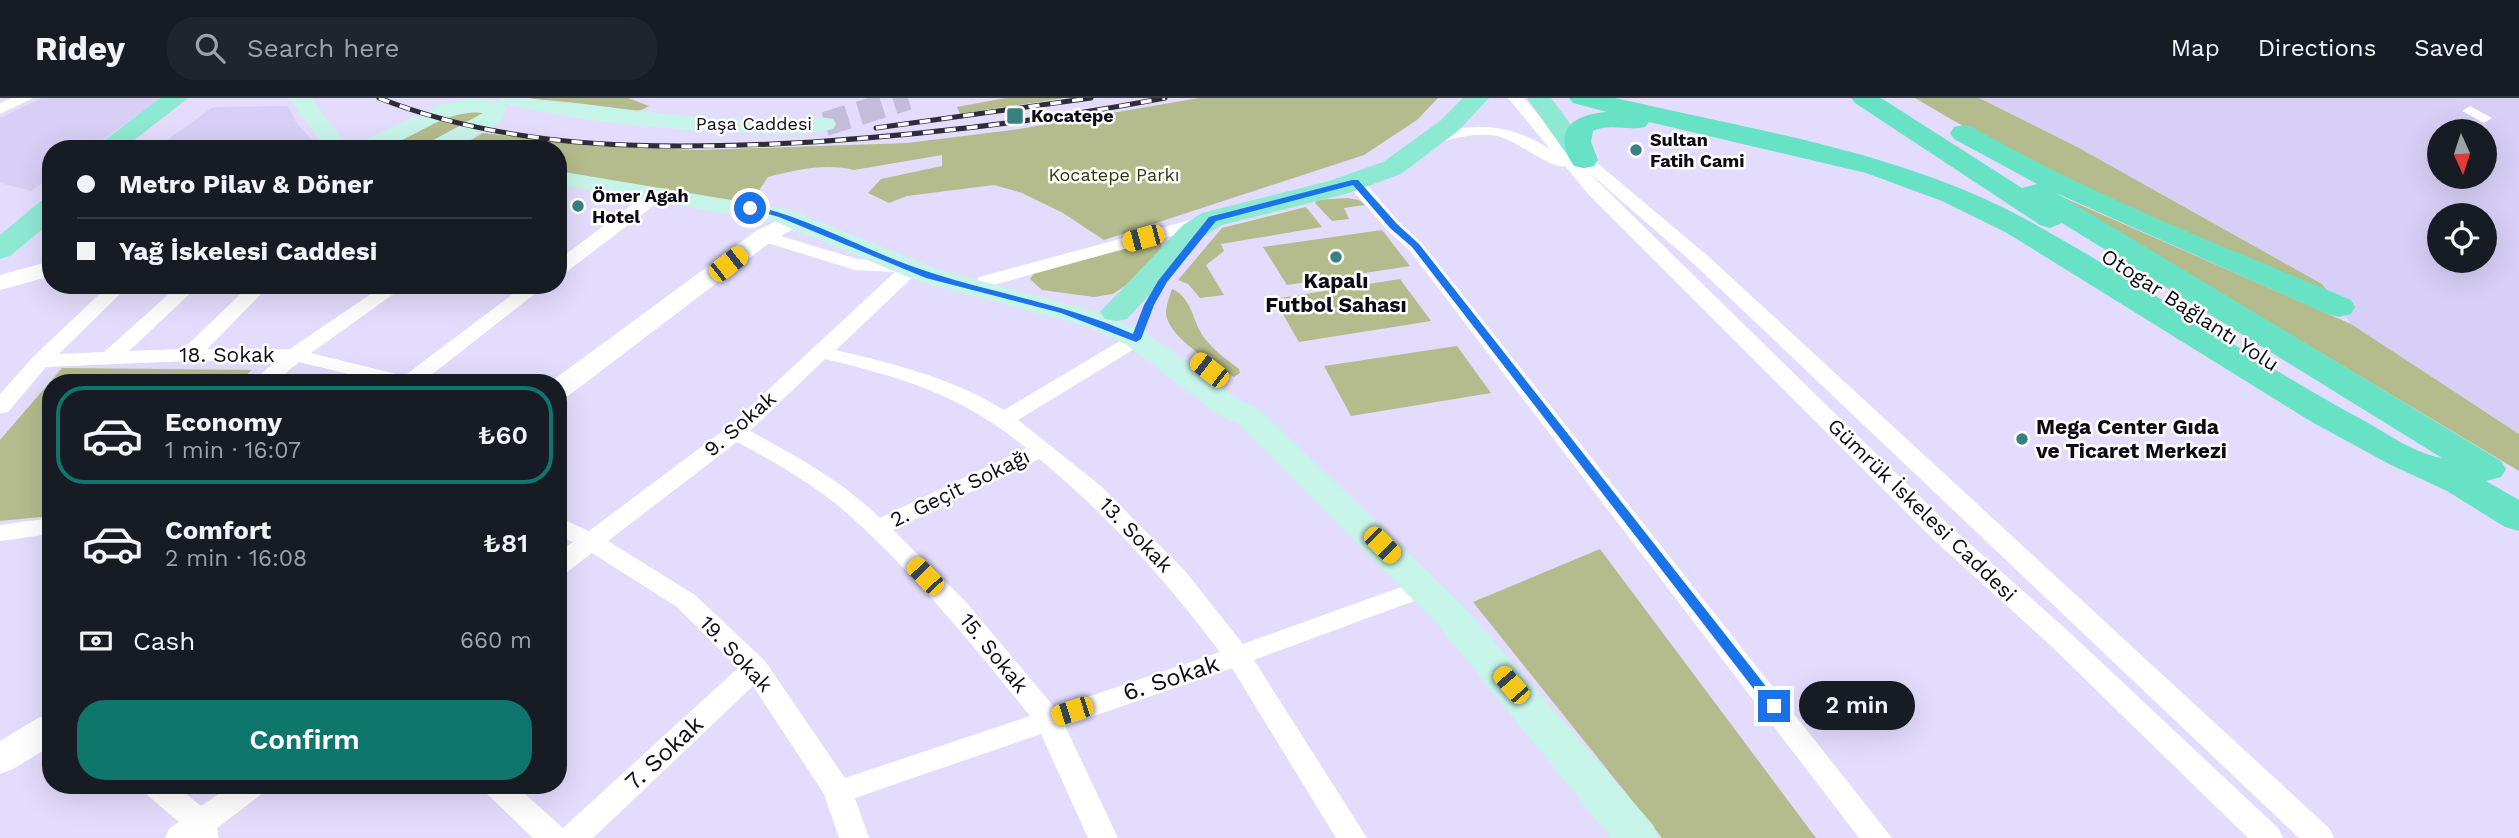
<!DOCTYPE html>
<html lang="en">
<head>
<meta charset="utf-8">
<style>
  body { margin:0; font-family:"Work Sans",sans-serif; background:#20242c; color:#f1f3f6; height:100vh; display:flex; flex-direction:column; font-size:26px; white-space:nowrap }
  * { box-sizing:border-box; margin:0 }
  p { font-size:23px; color:#9ea1a6 }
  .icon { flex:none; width:38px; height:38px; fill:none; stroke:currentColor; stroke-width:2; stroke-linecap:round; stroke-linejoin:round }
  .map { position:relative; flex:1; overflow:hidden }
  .sheet { position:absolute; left:42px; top:276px; width:525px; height:420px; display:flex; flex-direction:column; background:#171b24; border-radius:28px; box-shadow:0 7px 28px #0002 }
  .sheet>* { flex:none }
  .banner { position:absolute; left:42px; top:42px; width:525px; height:154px; border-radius:28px; box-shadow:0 7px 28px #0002; display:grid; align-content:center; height:154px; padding:0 35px; background:#171b24 }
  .needle { width:46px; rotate:177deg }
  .buttons { position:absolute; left:2427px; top:21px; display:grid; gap:14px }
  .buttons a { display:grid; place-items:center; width:70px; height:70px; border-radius:50%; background:#171b24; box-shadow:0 7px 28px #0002; font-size:35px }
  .end { position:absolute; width:32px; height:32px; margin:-16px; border:9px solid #1a73e8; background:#fff; box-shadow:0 0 0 4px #fff }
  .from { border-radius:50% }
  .bubble { position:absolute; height:49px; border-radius:24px; background:#171b24; box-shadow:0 7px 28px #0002; font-size:23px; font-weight:600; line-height:49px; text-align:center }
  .car { position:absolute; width:21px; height:42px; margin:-21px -10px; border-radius:9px; box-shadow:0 0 5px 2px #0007; background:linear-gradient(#f5c518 24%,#345 0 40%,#f5c518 0 76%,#345 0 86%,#f5c518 0) }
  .banner b { display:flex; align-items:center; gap:24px; height:66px; font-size:26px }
  .banner b+b { border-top:2px solid #363941 }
  .banner i { width:18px; height:18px; background:#f1f3f6 }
  ul { padding:12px 0 0; list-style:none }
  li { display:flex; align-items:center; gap:21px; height:98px; margin:0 14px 10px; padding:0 21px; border:4px solid transparent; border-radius:28px }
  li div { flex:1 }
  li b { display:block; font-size:26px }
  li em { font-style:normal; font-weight:600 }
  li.current { border-color:#0f766e }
  li>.icon { width:63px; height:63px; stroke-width:1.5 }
  .pay { display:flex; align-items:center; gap:18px; height:77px; padding:0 35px; font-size:26px }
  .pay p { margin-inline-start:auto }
  .cta { display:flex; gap:14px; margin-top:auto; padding:14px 35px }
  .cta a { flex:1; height:80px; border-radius:28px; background:#0f766e; color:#fff; font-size:28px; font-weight:600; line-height:80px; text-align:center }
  header { display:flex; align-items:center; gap:42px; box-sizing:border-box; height:98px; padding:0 35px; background:#171b24; border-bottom:2px solid #363941 }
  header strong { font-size:33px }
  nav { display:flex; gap:38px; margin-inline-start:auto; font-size:24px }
  .search { width:490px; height:63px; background:#20242c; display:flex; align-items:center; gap:18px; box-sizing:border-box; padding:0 24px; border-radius:28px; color:#9ea1a6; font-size:26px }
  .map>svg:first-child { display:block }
</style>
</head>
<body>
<header>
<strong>Ridey</strong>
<div class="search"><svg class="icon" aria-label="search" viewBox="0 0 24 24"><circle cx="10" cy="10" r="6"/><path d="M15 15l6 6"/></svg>Search here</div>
<nav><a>Map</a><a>Directions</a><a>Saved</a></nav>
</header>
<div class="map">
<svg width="2519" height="740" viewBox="0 0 2519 740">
  <rect width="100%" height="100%" fill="#e3dcfc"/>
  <g fill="#d8cff6" fill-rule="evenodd">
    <polygon points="42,0 161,0 90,51 51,51 51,79 31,93 0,85 0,20"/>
    <path d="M1979,0H2519V336L2351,226L2322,186L2146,87ZM2440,33H2485V79H2440ZM2440,117H2485V163H2440Z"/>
    <polygon points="288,8 296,24 320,51 155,51 213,9"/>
  </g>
  <g fill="#b4bb8c">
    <path d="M530,0H628L649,8C631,23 554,5 530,0Z"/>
    <polygon points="1006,0 1064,0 960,16 957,9"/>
    <path d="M1199,0H1438L1417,22L1364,57L1104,142L1063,115L1022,95L994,87L907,98L889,105L868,95L881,81L942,68V57L854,72C826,65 796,72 768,79L758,94L762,108L558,75V51H456L483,35L591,48L699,52L907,45L1019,31Z"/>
    <path d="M1915,0H1979L2079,50L2322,186L2330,197C2189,136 2047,80 1915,0Z"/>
    <polygon points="481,13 483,15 451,36 418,51 376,51 441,19"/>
    <polygon points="2053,95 2351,226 2519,336 2519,373"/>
    <polygon points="1347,100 1359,102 1365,107 1344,110 1349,121 1332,123 1315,105 1317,102"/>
    <polygon points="1306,109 1322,129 1221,146 1224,153 1206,167 1224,197 1200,200 1188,186 1178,182 1222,130"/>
    <polygon points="1382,132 1410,168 1287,187 1263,149"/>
    <polygon points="1152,140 1162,142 1161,152 1135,181 1113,196 1094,199 1042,192 1030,181 1037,171"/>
    <polygon points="1400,181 1431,223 1299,244 1274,201"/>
    <path d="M1172,191C1193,200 1192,224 1205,241C1215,253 1227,262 1239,271L1240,275L1234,279C1216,267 1164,238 1166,212C1167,205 1170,197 1172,191Z"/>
    <polygon points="1457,248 1491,295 1351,318 1324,268"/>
    <polygon points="62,270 252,272 237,285 51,285 51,418 0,423 0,342"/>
    <polygon points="1600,451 1816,740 1662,740 1473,504"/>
  </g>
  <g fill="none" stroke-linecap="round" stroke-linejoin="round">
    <polyline stroke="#c3bdd9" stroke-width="24" stroke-dasharray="24 12" stroke-linecap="butt" points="825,26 908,0"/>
    <g fill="#fff" fill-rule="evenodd">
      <polygon points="12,0 33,0 0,16 0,5"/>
      <path d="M1508,0H1524L1576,61L1584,57L1590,59L1708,158L2330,731L2334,740H2299L1694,166L1586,72L1952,430L2067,532L2279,731L2283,740H2248L2049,546L1934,442L1588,96L1565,68C1551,72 1517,42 1497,38C1475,34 1455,40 1433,46L1425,41L1427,38C1473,24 1510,25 1550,51Z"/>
      <polygon points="2470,8 2492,20 2484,25 2462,13"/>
      <polygon points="1355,79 1361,80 1399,124 1421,144 1892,740 1859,740 1409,152 1387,132 1349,88 1347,84"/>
      <polygon points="659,90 665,91 668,95 665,99 565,175 558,177 558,162 653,91"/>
      <polygon points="1209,117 1215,118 1218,122 1215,126 986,189 977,183 979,179"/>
      <path d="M764,133L857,161L918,166L920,170L918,174L836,252C895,266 952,280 1004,312L1130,237H1144L1147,241L1144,245L1018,322L1101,388L1185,473L1243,546L1415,484L1424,481L1433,484L1437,490L1433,496L1254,562L1367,740H1336L1232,570L1065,628L1118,740H1088L1041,636L855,700L869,740H839L824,696L753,588L593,740H533L487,696L482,688H516L563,730L738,570L677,509L592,455L567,474L558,476V455L573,444L558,437V419L589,433L728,329L895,174L855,172L758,142L755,138L758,134ZM825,261C906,281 960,296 1026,350L880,420C842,383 796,358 750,333ZM737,344C776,365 815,387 848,416C916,477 973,547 1030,618L845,680L765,563L695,497L608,443ZM1039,361C1108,417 1166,483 1220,554L1055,610L966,504L893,432Z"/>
      <polygon points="109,187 129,187 59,256 104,254 179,187 199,187 129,253 183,251 250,187 270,187 207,251 290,251 384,187 406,187 311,255 404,278 525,187 546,187 421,285 385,285 299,264 274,285 252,285 275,263 189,263 46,269 8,314 0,315 0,296 33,259"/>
      <polygon points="51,420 51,436 0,443 0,427"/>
      <polygon points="141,688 176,688 201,708 230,688 267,688 262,696 217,730 219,740 165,740 169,731 179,724 146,696"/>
    </g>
    <g fill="#fff" fill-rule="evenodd">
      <polygon points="794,114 802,116 805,121 802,126 772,143 568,298 558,300 558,285 549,285 756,133"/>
      <polygon points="51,163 51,178 0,192 0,177"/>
      <polygon points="51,616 51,648 13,671 0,676 0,643 38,620"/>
    </g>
    <g fill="#c7f4e9" fill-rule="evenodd">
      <path d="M289,0H311L348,49L440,7L471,0L503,5L506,10L501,24L452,51H422L426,46L483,15C446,10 415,41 381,50C365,54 343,51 326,51Z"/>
      <path d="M498,0C566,0 632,15 700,19C728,20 757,23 785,23C801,23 818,17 833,21L836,26L833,31C798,40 762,36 726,34C650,30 575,23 501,5Z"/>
      <polygon points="558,73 791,112 940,172 1102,215 1147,235 1239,302 1259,311 1464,509 1653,727 1659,740 1611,740 1438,527 1237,325 1217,316 1127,247 1082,227 920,184 776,124 558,87"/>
    </g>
    <g fill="#8ee9d3" fill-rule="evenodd">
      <polygon points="160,0 188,0 123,51 93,51"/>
      <polygon points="1463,0 1489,0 1458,33 1401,76 1349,95 1222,127 1203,139 1127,221 1116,223 1105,221 1100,214 1183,127 1202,115 1329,83 1383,64 1440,23"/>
      <polygon points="1527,0 1551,0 1597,62 1593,68 1584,70 1575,68"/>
      <polygon points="51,101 51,124 10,158 0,161 0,137 41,103"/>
    </g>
    <path fill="#68e2c4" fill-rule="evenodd" d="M1569,0H1615C1753,32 1904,54 2029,123C2142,185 2248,260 2361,321C2385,334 2415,356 2442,360L2062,125L2050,130L2040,127L1855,5L1851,0H1881L2022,90L2037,86L1954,41L1950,35L1954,29L1963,27L1972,29C2093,98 2223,148 2351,202L2355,209L2351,216L2339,219L2327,216L2056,95L2501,363L2506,371L2501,379L2486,383L2519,402V433L2505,429L2447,393L2389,366L2310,323L2007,135L1942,103L1866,75L1649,24L1645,29C1628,33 1609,25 1593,33L1591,44L1598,62L1594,68L1584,70L1574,68C1551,34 1572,16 1607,14L1573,5Z"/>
    <g stroke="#2f2c39" stroke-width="5">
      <g id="rail">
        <path d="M379,0C515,54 669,52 813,44C931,36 1049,22 1165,0"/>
        <polyline points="876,30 1091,0"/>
      </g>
    </g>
    <use href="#rail" stroke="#fff" stroke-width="3.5" stroke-dasharray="11" stroke-linecap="butt"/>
  </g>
  <path fill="#1a73e8" d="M1352,82H1358L1397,126L1419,146L1779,605V612H1770L1412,149L1390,130L1353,87L1216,123L1167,184L1154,207L1141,241L1136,244L1061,215L926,180L779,119L746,110L750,107C815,121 872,157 935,176C1001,197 1069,207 1133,236L1144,207L1158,183L1209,119Z"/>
  <g fill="#398180" stroke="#fff" stroke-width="2.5">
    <rect x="1006" y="9" width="18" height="18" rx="3.5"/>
    <circle cx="1636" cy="52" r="7"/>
    <circle cx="578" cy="108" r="7"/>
    <circle cx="1336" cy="159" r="7"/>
    <circle cx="2022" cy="341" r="7"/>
  </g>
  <g text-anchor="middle" stroke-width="5" stroke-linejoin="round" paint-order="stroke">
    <g font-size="18" font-weight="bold" fill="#0e0b15" stroke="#fff" text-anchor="start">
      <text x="1031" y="24">Kocatepe</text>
      <text x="1650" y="48">Sultan<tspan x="1650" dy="21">Fatih Cami</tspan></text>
      <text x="592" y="104">Ömer Agah<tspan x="592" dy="21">Hotel</tspan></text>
    </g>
    <g font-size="18" fill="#0e0b15" stroke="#fff">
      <text x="754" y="32">Paşa Caddesi</text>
    </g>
    <g font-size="18" fill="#32360d" stroke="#fff">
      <text x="1114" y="83">Kocatepe Parkı</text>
    </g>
    <g font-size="21" font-weight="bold" fill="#0e0b15" stroke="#fff">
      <text x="1336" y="190">Kapalı<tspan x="1336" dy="24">Futbol Sahası</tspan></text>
      <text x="2036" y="336" text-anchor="start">Mega Center Gıda<tspan x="2036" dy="24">ve Ticaret Merkezi</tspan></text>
    </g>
    <g font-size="21" fill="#0e0b15" stroke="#fff">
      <text transform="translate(2190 212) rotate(33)" y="7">Otogar Bağlantı Yolu</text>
      <text x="227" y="264">18. Sokak</text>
      <text transform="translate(740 326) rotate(-41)" y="7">9. Sokak</text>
      <text transform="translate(960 390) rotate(-26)" y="7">2. Geçit Sokağı</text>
      <text transform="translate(1922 412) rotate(44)" y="7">Gümrük İskelesi Caddesi</text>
      <text transform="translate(1136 437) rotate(46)" y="7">13. Sokak</text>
      <text transform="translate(994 555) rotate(51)" y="7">15. Sokak</text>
      <text transform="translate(736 556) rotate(47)" y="7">19. Sokak</text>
    </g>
    <g font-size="24" fill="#0e0b15" stroke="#fff">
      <text transform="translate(1171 580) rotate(-18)" y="8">6. Sokak</text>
      <text transform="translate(664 655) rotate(-43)" y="8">7. Sokak</text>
    </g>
  </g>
</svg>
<div class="buttons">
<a><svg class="needle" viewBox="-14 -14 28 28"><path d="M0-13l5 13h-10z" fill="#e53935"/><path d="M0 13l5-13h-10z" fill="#9ea1a6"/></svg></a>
<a><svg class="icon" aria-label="locate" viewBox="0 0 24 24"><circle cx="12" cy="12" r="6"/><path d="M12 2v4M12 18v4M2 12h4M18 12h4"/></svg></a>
</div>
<i class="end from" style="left:750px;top:110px"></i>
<i class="end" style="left:1774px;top:608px"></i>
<div class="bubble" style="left:1799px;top:583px;width:116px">2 min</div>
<i class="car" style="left:1143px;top:140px;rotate:255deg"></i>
<i class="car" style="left:728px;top:166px;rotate:52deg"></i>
<i class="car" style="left:1209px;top:272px;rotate:308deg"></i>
<i class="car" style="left:1382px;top:447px;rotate:135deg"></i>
<i class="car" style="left:925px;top:478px;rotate:316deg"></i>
<i class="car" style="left:1511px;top:587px;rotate:319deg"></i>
<i class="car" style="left:1072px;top:613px;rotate:252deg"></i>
<div class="banner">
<b><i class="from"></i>Metro Pilav &amp; Döner</b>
<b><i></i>Yağ İskelesi Caddesi</b>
</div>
<section class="sheet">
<ul>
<li class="current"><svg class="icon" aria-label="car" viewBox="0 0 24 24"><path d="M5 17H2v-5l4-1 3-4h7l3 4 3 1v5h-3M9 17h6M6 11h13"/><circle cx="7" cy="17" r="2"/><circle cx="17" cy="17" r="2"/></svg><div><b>Economy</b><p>1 min · 16:07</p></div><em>₺60</em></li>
<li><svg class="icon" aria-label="car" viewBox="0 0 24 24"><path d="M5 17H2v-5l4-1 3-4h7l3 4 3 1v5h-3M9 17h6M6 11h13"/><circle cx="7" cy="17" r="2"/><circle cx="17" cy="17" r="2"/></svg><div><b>Comfort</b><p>2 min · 16:08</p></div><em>₺81</em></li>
</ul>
<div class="pay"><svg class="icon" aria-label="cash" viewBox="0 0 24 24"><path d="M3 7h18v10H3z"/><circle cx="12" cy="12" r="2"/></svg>Cash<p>660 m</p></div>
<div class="cta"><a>Confirm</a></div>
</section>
</div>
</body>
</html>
